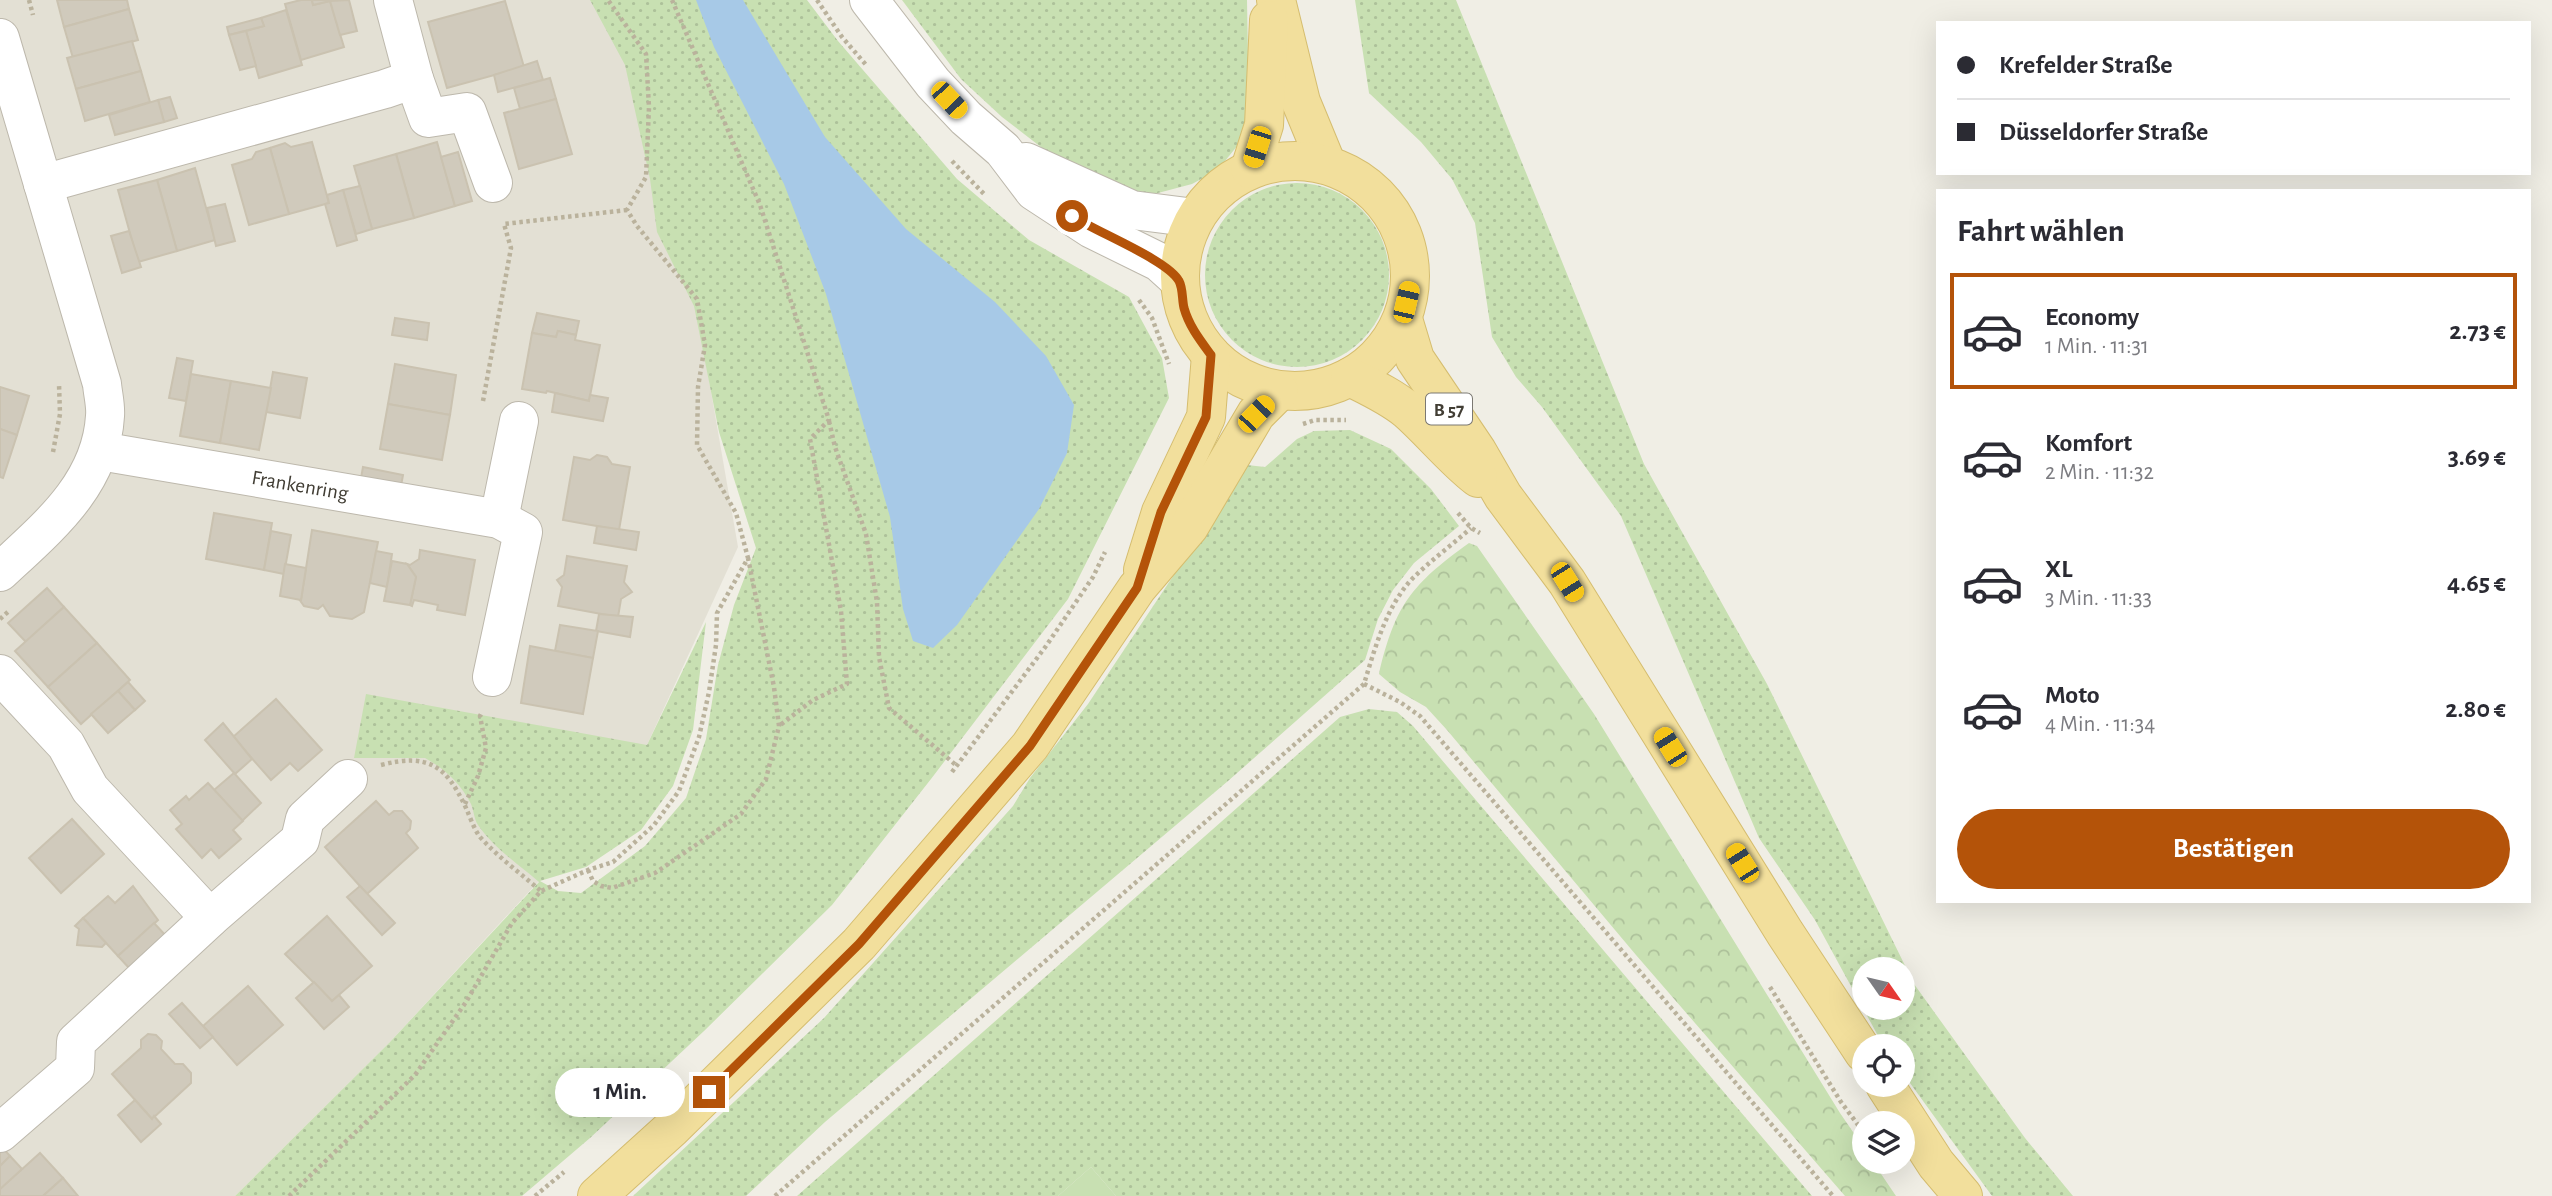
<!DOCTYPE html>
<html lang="de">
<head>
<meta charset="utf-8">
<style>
  body { margin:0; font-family:"Alegreya Sans",sans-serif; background:#f2f2f3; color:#2b2b33; height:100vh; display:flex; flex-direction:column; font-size:26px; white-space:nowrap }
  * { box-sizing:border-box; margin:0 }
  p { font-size:23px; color:#7c7c81 }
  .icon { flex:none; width:38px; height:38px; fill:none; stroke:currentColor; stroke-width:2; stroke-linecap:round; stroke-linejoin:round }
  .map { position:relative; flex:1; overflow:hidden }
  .drawer { position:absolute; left:1936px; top:189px; width:595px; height:714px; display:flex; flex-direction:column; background:#fff; border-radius:0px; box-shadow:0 7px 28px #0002 }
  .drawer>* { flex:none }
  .guide { position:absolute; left:1936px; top:21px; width:595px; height:154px; border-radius:0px; box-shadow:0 7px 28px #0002; display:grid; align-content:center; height:154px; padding:0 21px; background:#fff }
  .needle { width:46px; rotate:124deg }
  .controls { position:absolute; left:1852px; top:957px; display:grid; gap:14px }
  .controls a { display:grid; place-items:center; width:63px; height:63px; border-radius:50%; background:#fff; box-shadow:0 7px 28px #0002; font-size:35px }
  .end { position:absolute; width:32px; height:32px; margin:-16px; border:9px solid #b45309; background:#fff; box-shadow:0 0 0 4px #fff }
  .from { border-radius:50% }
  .bubble { position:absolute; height:49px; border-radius:24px; background:#fff; box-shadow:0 7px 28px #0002; font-size:23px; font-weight:600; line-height:49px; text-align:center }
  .car { position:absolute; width:21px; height:42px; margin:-21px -10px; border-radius:9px; box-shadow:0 0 5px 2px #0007; background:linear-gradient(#f5c518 24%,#345 0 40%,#f5c518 0 76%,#345 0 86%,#f5c518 0) }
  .guide b { display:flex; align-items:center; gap:24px; height:66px; font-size:26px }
  .guide b+b { border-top:2px solid #e1e1e2 }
  .guide i { width:18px; height:18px; background:#2b2b33 }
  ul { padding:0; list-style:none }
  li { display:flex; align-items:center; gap:21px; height:116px; margin:0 14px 10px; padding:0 7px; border:4px solid transparent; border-radius:0px }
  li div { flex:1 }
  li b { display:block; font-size:26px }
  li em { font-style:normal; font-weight:600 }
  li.active { border-color:#b45309 }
  li>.icon { width:63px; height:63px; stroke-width:1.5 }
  h2 { padding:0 21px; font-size:32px; line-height:84px }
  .action { display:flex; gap:14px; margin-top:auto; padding:14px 21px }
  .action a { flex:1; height:80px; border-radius:42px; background:#b45309; color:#fff; font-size:28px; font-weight:600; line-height:80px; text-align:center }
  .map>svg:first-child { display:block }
</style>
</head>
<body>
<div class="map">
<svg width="2552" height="1196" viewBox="0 0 2552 1196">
  <defs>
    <pattern id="grass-dots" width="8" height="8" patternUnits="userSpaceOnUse" patternTransform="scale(1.75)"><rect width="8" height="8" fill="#c8e0b2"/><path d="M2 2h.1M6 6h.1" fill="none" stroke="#adc19a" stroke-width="1.8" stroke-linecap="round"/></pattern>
    <pattern id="forest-crowns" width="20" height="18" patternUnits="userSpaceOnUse" patternTransform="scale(1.75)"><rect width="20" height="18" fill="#c8e0b2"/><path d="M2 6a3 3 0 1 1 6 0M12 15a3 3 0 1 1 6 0" fill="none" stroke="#adc19a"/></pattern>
  </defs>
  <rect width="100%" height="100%" fill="#f0eee5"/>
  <polygon fill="#e3e0d4" points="0,0 643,0 738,547 647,745 539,881 390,1042 235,1196 0,1196"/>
  <g fill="url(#grass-dots)" fill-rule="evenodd">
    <path d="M590,0H807L838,41L957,179L1029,240L1129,297L1162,358L1169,398L1068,599L931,779L832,905L704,1031L590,1138L522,1196H235L390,1042L539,882C518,864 494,848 478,825C474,819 474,811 471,804C461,784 445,769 425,758H354L366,694L647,745L706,622L693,730L673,786L641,830L586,867L540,881L558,891L581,893L645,846L686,798L706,739L718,665L734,605L756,548L719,432L694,306L657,232L650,179L625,65Z"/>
    <polygon points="902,0 1247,0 1249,118 1238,145 1225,161 1207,176 1192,184 1158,193 1140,193 1059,161 1002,117 961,79"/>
    <path d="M1355,0H1456L1644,464L1767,684L1914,984L2025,1138L2073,1196H1992L1902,1072V1046L1883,1045L1815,920L1759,838L1621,516L1542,407L1516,377L1492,337L1475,223L1452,179L1421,142L1369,93ZM1864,970H1902V1008H1864Z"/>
    <circle cx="1297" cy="275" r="92"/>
    <polygon points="1350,430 1391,449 1431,489 1459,526 1414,563 1393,590 1378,619 1365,660 1228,781 825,1122 746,1196 633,1196 824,1018 1013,806 1030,778 1088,704 1247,465 1265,467 1297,439 1314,431"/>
    <polygon points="1369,709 1397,712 1413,726 1812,1196 1116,1196 1091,1167 1058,1196 797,1196 1340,717"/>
  </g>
  <path fill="url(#forest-crowns)" d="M1469,543L1477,546L1594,714L1840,1113L1864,1148V1162H1873L1896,1196H1845L1636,955L1447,730L1426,707L1400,692L1379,674C1395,605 1412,584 1469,543Z"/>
  <polygon fill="#c8e0b2" points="1091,1167 1116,1196 1058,1196"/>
  <polygon fill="#a7c9e7" points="696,0 743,0 825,137 906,229 995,302 1046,356 1074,405 1067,453 1039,509 957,625 933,648 913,641 903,609 890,517 826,294 784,184 714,47"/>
  <g fill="#d0cabc" stroke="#cac2b0" stroke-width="2">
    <polygon points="57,0 127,0 129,9 64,27"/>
    <polygon points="301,0 312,0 313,5 330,1 344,47 301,60 285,4"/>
    <polygon points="312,0 334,0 313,5"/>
    <polygon points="349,0 357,31 340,35 330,1"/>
    <polygon points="505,1 524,67 447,88 428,22"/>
    <polygon points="129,9 138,40 73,58 64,27"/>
    <polygon points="286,10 302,65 259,78 246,31 264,26 261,18"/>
    <polygon points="261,18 264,26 229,35 227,27"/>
    <polygon points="246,31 256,66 240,70 229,35"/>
    <polygon points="132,41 141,71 76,89 67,58"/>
    <polygon points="537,61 543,80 498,92 494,75"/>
    <polygon points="141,71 150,102 85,121 76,89"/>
    <polygon points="550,78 556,99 520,109 514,88"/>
    <polygon points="170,97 177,118 164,122 158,100"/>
    <polygon points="556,99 572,154 519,169 504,113"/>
    <polygon points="158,100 164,122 115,135 109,115"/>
    <polygon points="312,142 329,203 289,214 270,148 285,143 291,147"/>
    <polygon points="437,142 455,206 414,218 396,154"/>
    <polygon points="270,148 289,214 249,225 232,165 252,159 256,152"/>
    <polygon points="458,152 472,201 455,206 441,157"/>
    <polygon points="396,154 414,218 372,229 354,166"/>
    <polygon points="195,168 215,240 177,251 157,180"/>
    <polygon points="157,180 177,251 138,262 118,190"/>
    <polygon points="360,186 372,229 356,234 343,190"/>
    <polygon points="343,190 357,240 337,246 325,204 329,203 327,195"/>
    <polygon points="225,204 235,241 216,246 207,208"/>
    <polygon points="129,231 141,267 122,273 111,236"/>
    <polygon points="537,313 579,321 576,335 558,331 556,337 532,333"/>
    <polygon points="395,318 429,323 427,340 392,335"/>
    <polygon points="558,331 576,335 575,340 600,345 589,401 547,391 546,393 522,389 532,333 556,337"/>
    <polygon points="177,358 193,361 186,401 169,398"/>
    <polygon points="395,364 456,375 450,415 388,404"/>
    <polygon points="273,372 307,378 300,418 266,412"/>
    <polygon points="191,374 231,381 220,443 180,436"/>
    <polygon points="231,381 271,388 259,450 220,443"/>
    <polygon points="0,387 29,396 17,435 0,429"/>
    <polygon points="555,393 589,401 590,395 608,398 603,421 552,412"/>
    <polygon points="388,404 450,415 442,460 380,449"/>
    <polygon points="0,429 17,435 3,478 0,477"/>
    <polygon points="597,455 607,457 612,464 630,467 619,530 563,520 574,457 590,460"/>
    <polygon points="363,467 403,475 400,491 360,484"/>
    <polygon points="214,513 272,523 264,570 206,559"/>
    <polygon points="597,526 639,532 636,550 594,543"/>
    <polygon points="312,530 378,542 364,612 352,619 330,616 323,605 318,609 304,606 299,599 301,600"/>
    <polygon points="271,531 291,535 284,574 264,570"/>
    <polygon points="420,550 475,560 465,615 437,610 438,605 414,600 412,606 410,605 416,577 407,564 410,565 419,559"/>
    <polygon points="376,551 392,554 387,587 370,583"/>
    <polygon points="567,556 627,566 624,582 632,592 621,599 618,617 558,606 562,587 557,580 564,575"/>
    <polygon points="392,561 407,564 416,577 410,605 384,601"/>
    <polygon points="285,564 306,568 301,600 280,596"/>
    <polygon points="47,588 64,607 26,642 8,623"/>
    <polygon points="64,607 97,643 48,687 15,651"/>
    <polygon points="599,614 633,617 630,637 596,631"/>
    <polygon points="560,625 598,631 593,658 555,651"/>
    <polygon points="97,643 130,680 81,724 48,687"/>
    <polygon points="530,646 593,658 583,714 521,703"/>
    <polygon points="128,682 145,701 135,710 118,691"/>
    <polygon points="118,691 135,710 108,733 91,714"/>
    <polygon points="276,699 322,750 298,771 290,763 271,780 233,737"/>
    <polygon points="223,723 252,759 235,774 205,740"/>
    <polygon points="234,773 261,803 242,821 214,790"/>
    <polygon points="208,783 243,821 233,830 241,839 219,858 211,849 202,858 176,829 182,824 170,810 186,796 189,800"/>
    <polygon points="376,801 389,815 394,811 402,811 411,821 410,829 406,833 418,848 367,894 325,847"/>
    <polygon points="72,819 104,854 61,893 29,858"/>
    <polygon points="133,886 158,920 118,956 83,918 108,896 115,903"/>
    <polygon points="360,886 395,923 382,935 347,897"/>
    <polygon points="327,916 372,966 332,1001 285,954"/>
    <polygon points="83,918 106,943 102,947 77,945 79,929 75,926"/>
    <polygon points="154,923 166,936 130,969 118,956"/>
    <polygon points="314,982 332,1001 339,995 349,1007 324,1029 296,998"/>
    <polygon points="248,986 283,1025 237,1065 203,1026"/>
    <polygon points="182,1003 213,1037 200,1048 169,1014"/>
    <polygon points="148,1034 156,1035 162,1041 161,1049 175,1064 183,1064 191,1073 191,1083 152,1119 112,1074 141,1048 141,1040"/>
    <polygon points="135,1100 152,1119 154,1116 161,1124 141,1142 118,1115"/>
    <polygon points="0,1145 10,1156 0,1166"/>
    <polygon points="40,1153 63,1178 43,1196 0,1196 0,1189"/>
    <polygon points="10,1156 22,1169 0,1189 0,1166"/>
    <polygon points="63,1178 78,1196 43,1196"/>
  </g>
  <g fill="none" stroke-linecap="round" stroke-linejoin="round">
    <g stroke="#bdb8ac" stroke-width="40">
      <g id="minor">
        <polyline points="869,0 933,83 966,118 1003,150 1034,191 1092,229 1159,262 1180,281"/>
        <path d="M0,38L102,384C103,395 106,406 105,416C101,485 47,528 0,572"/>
        <polyline points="414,79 428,118 467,112 493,183"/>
        <polyline points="1026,162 1132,210 1195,218"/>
        <polyline points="43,184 385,89 414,79 393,0"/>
        <path id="s1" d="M100,451L499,519L523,532L492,677"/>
        <polyline points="499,519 519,421"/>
        <polyline points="0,674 66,745 90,789 210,918 300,840 305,819 348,779"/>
        <polyline points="0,1133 75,1068 76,1042 210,918"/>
      </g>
    </g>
    <g stroke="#d5bd6f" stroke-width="40">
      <g id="major">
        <polyline points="1276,0 1301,102 1327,165"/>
        <circle cx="1295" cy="276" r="115"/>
        <polyline points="1250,169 1264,125 1269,20"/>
        <polyline points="1403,319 1415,359 1477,451 1503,496 1567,582 1785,933 1864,1053"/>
        <path d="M1350,377C1370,387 1390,396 1407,410C1432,432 1452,458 1478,478"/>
        <polyline points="1143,570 1161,512 1206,417 1211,355"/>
        <polyline points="1885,1085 1936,1164 1963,1196"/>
        <polyline points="597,1196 671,1129 859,944 1030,746 1137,588 1189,527 1256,414 1279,391"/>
      </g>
    </g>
    <g stroke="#bab29c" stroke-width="4.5" stroke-dasharray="3.5 3.5" stroke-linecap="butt">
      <polyline points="29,0 33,15"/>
      <polyline points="672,0 760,205 829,420 810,439 841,611 847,684 813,700 779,726"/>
      <polyline points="817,0 842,37 867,66"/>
      <polyline points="952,161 985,195"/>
      <polyline points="1139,300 1152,318 1169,364"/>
      <polyline points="483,401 511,248 504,224 627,210"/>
      <polyline points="829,421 835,447 866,534 877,602 879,657 889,708 957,766"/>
      <polyline points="1303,424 1315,420 1346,420"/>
      <polyline points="53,452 60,414 59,384"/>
      <polyline points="1458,513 1471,528 1480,533"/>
      <polyline points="0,619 10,610"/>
      <polyline points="1364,684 1400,702 1420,716 1833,1196"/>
      <path d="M381,765C428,753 446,765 466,808C470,817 474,829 480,837C498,857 521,874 541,891"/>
      <polyline points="952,772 1046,646 1093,577 1105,552"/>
      <polyline points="465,804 478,776 486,748 480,716 482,712"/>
      <polyline points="588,870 593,881 601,886 612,888 655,873 741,814 766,779 779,726 774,687 748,558"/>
      <polyline points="1770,987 1841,1102 1864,1133"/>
      <polyline points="289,1196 415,1075 466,1002 512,923 541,891 588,870 613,862 654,825 679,791 699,737 709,692 716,645 717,613 748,558 736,513 697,445 698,387 705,345 697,299 637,226 627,210 646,177 649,107 646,54 608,0"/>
      <polyline points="535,1196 564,1172"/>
      <path d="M775,1196L1364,684C1375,648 1386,607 1412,579C1430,561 1452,545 1471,528"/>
    </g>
    <use href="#minor" stroke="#fff" stroke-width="38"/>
    <use href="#major" stroke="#f2df9c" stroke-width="38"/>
  </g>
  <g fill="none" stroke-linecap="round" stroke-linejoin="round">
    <path stroke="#b45309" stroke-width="9" d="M709,1092L859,944L1030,746L1137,588L1161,512L1206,417L1211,355C1200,340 1189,326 1184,308C1182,300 1183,288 1179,281C1168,260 1096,232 1072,216"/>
  </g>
  <g text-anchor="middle" stroke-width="7" stroke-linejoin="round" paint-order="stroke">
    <rect fill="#fff" stroke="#7b7872" stroke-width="2" x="1426" y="393.5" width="46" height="31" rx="5"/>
    <g font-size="19" font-weight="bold" fill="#423e35">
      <text x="1449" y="416">B 57</text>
    </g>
    <g font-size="21" fill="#423e35" stroke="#fff">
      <text dy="7" stroke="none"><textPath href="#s1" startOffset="203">Frankenring</textPath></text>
    </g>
  </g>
</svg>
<div class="controls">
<a><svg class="needle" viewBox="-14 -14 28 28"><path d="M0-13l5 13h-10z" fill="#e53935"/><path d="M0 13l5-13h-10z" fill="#7c7c81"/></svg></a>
<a><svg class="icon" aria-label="locate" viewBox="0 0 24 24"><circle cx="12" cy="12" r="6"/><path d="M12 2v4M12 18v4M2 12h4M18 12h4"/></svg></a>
<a><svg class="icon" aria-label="layers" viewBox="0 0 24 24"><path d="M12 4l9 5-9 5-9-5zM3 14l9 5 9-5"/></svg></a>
</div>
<i class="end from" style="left:1072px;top:216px"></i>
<i class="end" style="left:709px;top:1092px"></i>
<div class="bubble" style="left:555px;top:1068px;width:130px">1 Min.</div>
<i class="car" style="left:949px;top:100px;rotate:137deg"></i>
<i class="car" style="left:1257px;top:147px;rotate:197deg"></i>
<i class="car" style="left:1406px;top:302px;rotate:13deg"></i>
<i class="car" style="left:1256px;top:414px;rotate:44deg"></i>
<i class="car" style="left:1567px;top:582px;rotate:148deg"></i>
<i class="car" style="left:1670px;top:747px;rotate:328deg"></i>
<i class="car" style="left:1742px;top:863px;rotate:328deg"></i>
<div class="guide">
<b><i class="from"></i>Krefelder Straße</b>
<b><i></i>Düsseldorfer Straße</b>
</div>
<section class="drawer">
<h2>Fahrt wählen</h2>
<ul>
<li class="active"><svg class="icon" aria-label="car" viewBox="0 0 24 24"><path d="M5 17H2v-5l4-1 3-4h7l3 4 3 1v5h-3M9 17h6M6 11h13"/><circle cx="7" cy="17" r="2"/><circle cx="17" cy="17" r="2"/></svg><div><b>Economy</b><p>1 Min. · 11:31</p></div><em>2.73 €</em></li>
<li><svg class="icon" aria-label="car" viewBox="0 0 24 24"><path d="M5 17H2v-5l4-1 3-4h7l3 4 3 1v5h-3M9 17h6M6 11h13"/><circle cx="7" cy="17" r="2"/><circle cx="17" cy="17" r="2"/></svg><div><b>Komfort</b><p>2 Min. · 11:32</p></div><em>3.69 €</em></li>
<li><svg class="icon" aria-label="car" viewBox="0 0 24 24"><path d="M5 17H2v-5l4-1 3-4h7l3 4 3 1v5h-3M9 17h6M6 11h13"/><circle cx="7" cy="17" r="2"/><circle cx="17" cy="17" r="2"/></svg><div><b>XL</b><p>3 Min. · 11:33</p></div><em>4.65 €</em></li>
<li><svg class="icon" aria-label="car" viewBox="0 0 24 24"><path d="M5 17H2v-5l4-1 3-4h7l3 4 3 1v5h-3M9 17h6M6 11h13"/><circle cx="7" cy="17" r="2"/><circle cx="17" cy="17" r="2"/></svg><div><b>Moto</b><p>4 Min. · 11:34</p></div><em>2.80 €</em></li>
</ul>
<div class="action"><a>Bestätigen</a></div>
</section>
</div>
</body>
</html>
